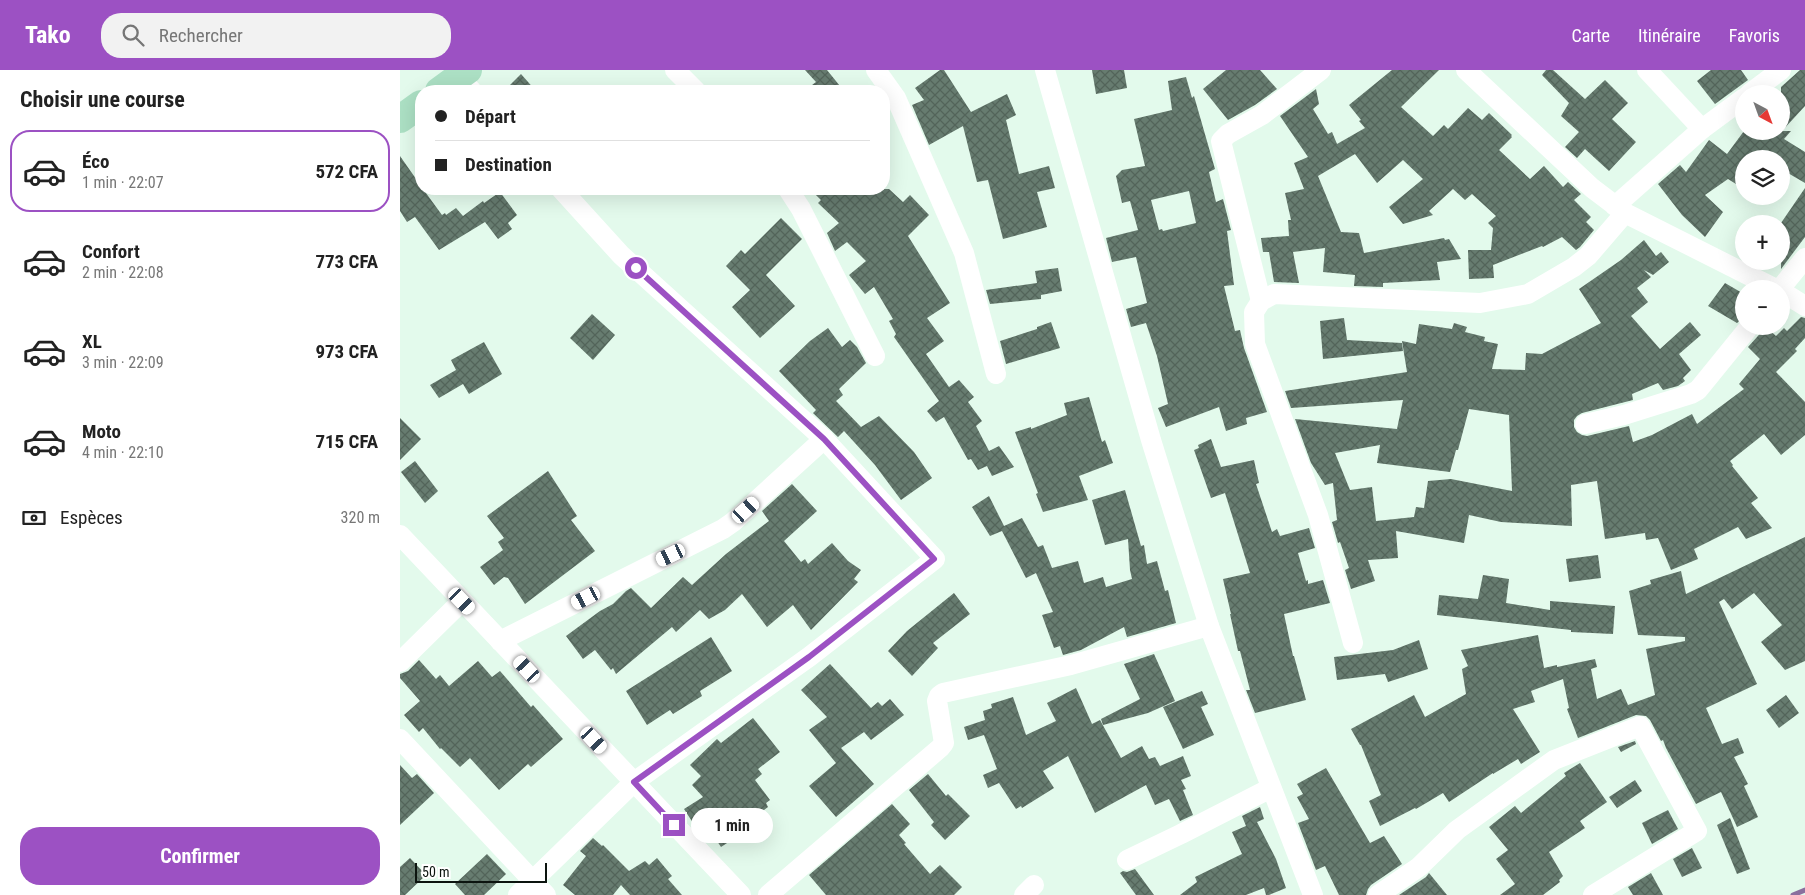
<!DOCTYPE html>
<html lang="fr">
<head>
<meta charset="utf-8">
<style>
  body { margin:0; font-family:"Roboto Condensed",sans-serif; background:#f2f2f2; color:#222; height:100vh; display:flex; flex-direction:column; font-size:19px; white-space:nowrap }
  * { box-sizing:border-box; margin:0 }
  p { font-size:16px; color:#767676 }
  .icon { flex:none; width:28px; height:28px; fill:none; stroke:currentColor; stroke-width:2; stroke-linecap:round; stroke-linejoin:round }
  .map { position:relative; flex:1; overflow:hidden }
  .drawer { display:flex; flex-direction:column; background:#fff; width:400px }
  .drawer>* { flex:none }
  .guide { position:absolute; left:15px; top:15px; width:475px; height:110px; border-radius:20px; box-shadow:0 5px 20px #0002; display:grid; align-content:center; height:110px; padding:0 20px; background:#fff }
  .needle { width:32px; rotate:139deg }
  .fabs { position:absolute; left:1335px; top:15px; display:grid; gap:10px }
  .fabs a { display:grid; place-items:center; width:55px; height:55px; border-radius:50%; background:#fff; box-shadow:0 5px 20px #0002; font-size:25px }
  .scale { position:absolute; left:15px; bottom:12px; width:132px; box-sizing:border-box; padding-left:5px; border:2px solid #0c140f; border-top:0; font-size:14px; line-height:18px; white-space:nowrap; color:#0c140f; -webkit-text-stroke:4px #fff; paint-order:stroke }
  .end { position:absolute; width:22px; height:22px; margin:-11px; border:6px solid #9c51c3; background:#fff; box-shadow:0 0 0 2px #fff }
  .from { border-radius:50% }
  .bubble { position:absolute; height:35px; border-radius:18px; background:#fff; box-shadow:0 5px 20px #0002; font-size:16px; font-weight:700; line-height:35px; text-align:center }
  .car { position:absolute; width:15px; height:30px; margin:-15px -8px; border-radius:6px; box-shadow:0 0 4px 1px #0007; background:linear-gradient(#fff 24%,#345 0 40%,#fff 0 76%,#345 0 86%,#fff 0) }
  .guide b { display:flex; align-items:center; gap:18px; height:48px; font-size:19px }
  .guide b+b { border-top:1px solid #e0e0e0 }
  .guide i { width:12px; height:12px; background:#222 }
  ul { padding:0; list-style:none }
  li { display:flex; align-items:center; gap:15px; height:82px; margin:0 10px 8px; padding:0 10px; border:2px solid transparent; border-radius:20px }
  li div { flex:1 }
  li b { display:block; font-size:19px }
  li em { font-style:normal; font-weight:700 }
  li.selected { border-color:#9c51c3 }
  li>.icon { width:45px; height:45px; stroke-width:1.5 }
  h2 { padding:0 20px; font-size:22px; line-height:60px }
  .pay { display:flex; align-items:center; gap:12px; height:55px; padding:0 20px; font-size:19px }
  .pay p { margin-inline-start:auto }
  .button { display:flex; gap:10px; margin-top:auto; padding:10px 20px }
  .button a { flex:1; height:58px; border-radius:20px; background:#9c51c3; color:#fff; font-size:20px; font-weight:700; line-height:58px; text-align:center }
  header { display:flex; align-items:center; gap:30px; box-sizing:border-box; height:70px; padding:0 25px; background:#9c51c3; color:#fff }
  header strong { font-size:24px }
  nav { display:flex; gap:28px; margin-inline-start:auto; font-size:18px }
  .search { width:350px; height:45px; background:#f2f2f2; display:flex; align-items:center; gap:12px; box-sizing:border-box; padding:0 18px; border-radius:20px; color:#767676; font-size:19px }
  main { display:flex; flex:1; min-height:0 }
  .map>svg:first-child { display:block }
</style>
</head>
<body>
<header>
<strong>Tako</strong>
<div class="search"><svg class="icon" aria-label="search" viewBox="0 0 24 24"><circle cx="10" cy="10" r="6"/><path d="M15 15l6 6"/></svg>Rechercher</div>
<nav><a>Carte</a><a>Itinéraire</a><a>Favoris</a></nav>
</header>
<main>
<section class="drawer">
<h2>Choisir une course</h2>
<ul>
<li class="selected"><svg class="icon" aria-label="car" viewBox="0 0 24 24"><path d="M5 17H2v-5l4-1 3-4h7l3 4 3 1v5h-3M9 17h6M6 11h13"/><circle cx="7" cy="17" r="2"/><circle cx="17" cy="17" r="2"/></svg><div><b>Éco</b><p>1 min · 22:07</p></div><em>572 CFA</em></li>
<li><svg class="icon" aria-label="car" viewBox="0 0 24 24"><path d="M5 17H2v-5l4-1 3-4h7l3 4 3 1v5h-3M9 17h6M6 11h13"/><circle cx="7" cy="17" r="2"/><circle cx="17" cy="17" r="2"/></svg><div><b>Confort</b><p>2 min · 22:08</p></div><em>773 CFA</em></li>
<li><svg class="icon" aria-label="car" viewBox="0 0 24 24"><path d="M5 17H2v-5l4-1 3-4h7l3 4 3 1v5h-3M9 17h6M6 11h13"/><circle cx="7" cy="17" r="2"/><circle cx="17" cy="17" r="2"/></svg><div><b>XL</b><p>3 min · 22:09</p></div><em>973 CFA</em></li>
<li><svg class="icon" aria-label="car" viewBox="0 0 24 24"><path d="M5 17H2v-5l4-1 3-4h7l3 4 3 1v5h-3M9 17h6M6 11h13"/><circle cx="7" cy="17" r="2"/><circle cx="17" cy="17" r="2"/></svg><div><b>Moto</b><p>4 min · 22:10</p></div><em>715 CFA</em></li>
</ul>
<div class="pay"><svg class="icon" aria-label="cash" viewBox="0 0 24 24"><path d="M3 7h18v10H3z"/><circle cx="12" cy="12" r="2"/></svg>Espèces<p>320 m</p></div>
<div class="button"><a>Confirmer</a></div>
</section>
<div class="map">
<svg width="1405" height="825" viewBox="0 0 1405 825">
  <defs>
    <pattern id="building-cross-hatch" width="8" height="8" patternUnits="userSpaceOnUse" patternTransform="scale(1.25)"><rect width="8" height="8" fill="#677c70"/><path d="M0 0l8 8M0 8l8-8" fill="none" stroke="#53645a"/></pattern>
  </defs>
  <rect width="100%" height="100%" fill="#e3faec"/>
  <g fill="none" stroke-linecap="round" stroke-linejoin="round">
    <polyline stroke="#8b6f9e" stroke-width="5" points="1393,825 1405,820"/>
  </g>
  <g fill="url(#building-cross-hatch)" fill-rule="evenodd">
    <polygon points="405,0 427,0 444,21 404,21 416,12"/>
    <polygon points="540,0 544,0 571,42 607,24 616,45 606,50 619,104 649,96 655,118 637,122 647,157 603,169 588,110 577,112 563,56 529,75 512,35 524,30 515,18"/>
    <polygon points="692,0 724,0 727,18 696,24"/>
    <polygon points="826,0 860,0 877,19 855,35 828,50 803,19"/>
    <polygon points="992,0 1039,0 1001,37 1033,66 1044,55 1048,59 1068,38 1082,50 1089,43 1112,65 1111,66 1112,67 1099,80 1130,109 1144,96 1163,117 1168,112 1181,124 1174,130 1191,147 1186,152 1194,160 1180,177 1176,180 1162,167 1143,177 1142,176 1093,195 1094,208 1069,209 1068,180 1091,180 1093,158 1088,153 1096,146 1072,124 1065,130 1053,119 1029,141 1033,145 1003,154 989,137 1023,109 1003,90 977,113 955,84 918,106 941,162 959,163 964,183 1044,168 1045,170 1049,169 1061,189 1037,192 1040,210 983,213 983,217 954,216 955,205 923,202 925,178 893,182 899,213 874,212 869,182 863,182 861,168 889,166 888,150 891,150 885,123 904,119 894,93 908,87 880,46 916,19 919,34 913,39 928,64 932,62 937,74 965,58 959,51 961,50 949,35"/>
    <polygon points="1146,0 1153,0 1185,29 1205,10 1228,33 1212,49 1236,72 1209,101 1185,79 1177,88 1165,77 1179,62 1161,46 1169,33 1142,5"/>
    <polygon points="1311,0 1341,0 1348,10 1315,34 1297,11"/>
    <polygon points="1400,0 1405,0 1405,36 1382,61 1391,61 1384,69 1405,82 1405,113 1381,99 1381,89 1364,89 1353,82 1349,89 1344,89 1344,101 1336,114 1328,109 1305,125 1323,142 1305,167 1282,145 1258,114 1280,95 1286,102 1309,70 1327,84 1344,61 1381,61 1381,17"/>
    <polygon points="121,4 136,21 104,21"/>
    <path d="M786,7L792,28L794,26L815,99L809,102L816,132L823,129L831,160L827,161L834,215L824,216L835,261L840,260L844,278L867,342L846,348L847,354L826,361L819,337L766,357L758,338L768,334L757,286L746,253L731,257L726,239L747,233L736,187L712,192L706,168L738,160L730,131L722,133L716,106L722,100L745,96L734,49L772,40L768,11ZM789,121L796,153L763,161L762,159L759,160L751,130Z"/>
    <polygon points="0,86 21,116 21,119 23,119 42,145 45,143 46,145 56,138 63,146 83,131 84,133 100,122 117,145 108,153 112,159 98,169 85,152 39,180 15,147 7,152 0,141"/>
    <polygon points="1405,118 1405,167 1381,199 1381,153"/>
    <polygon points="410,119 489,119 503,132 510,125 529,145 508,166 550,233 527,248 544,271 526,284 549,317 559,310 574,327 568,332 582,351 576,356 589,381 599,376 614,397 592,406 587,396 578,400 571,389 568,390 544,347 536,352 527,341 539,331 494,267 496,264 489,251 493,249 474,217 465,224 449,205 466,191 447,172 435,181 427,163 439,153 418,133 421,130"/>
    <polygon points="381,148 402,169 366,205 395,236 360,268 332,237 350,220 326,196 341,180 345,184"/>
    <path d="M1244,170L1256,186L1261,182L1269,192L1253,205L1244,200L1251,207L1237,218L1248,232L1231,246L1260,279L1290,252L1301,265L1279,284L1291,300L1283,308L1285,311L1278,316L1263,320L1258,313L1232,324L1233,330L1182,343L1177,346L1174,350V357L1177,362L1182,365L1187,366L1229,356L1233,372L1252,365L1292,344L1297,354L1344,319L1339,314L1360,289L1348,277L1366,257L1376,266L1384,258L1387,261L1401,247L1405,248V268L1395,279L1397,281L1376,302L1405,332V365L1381,385L1364,364L1330,391L1333,395L1332,396L1358,428L1351,433L1372,458L1346,469L1338,457L1294,479L1298,489L1271,500L1258,468L1246,470L1245,463L1205,469L1197,411L1171,415L1172,456L1101,452L1069,445L1064,473L996,461L998,488L968,490L975,511L951,519L945,500L949,498L940,472L938,473L932,452L937,450L933,413L925,415L911,393L895,349L997,359L1003,330L891,338L885,321L1007,302L1002,271L1016,274L1019,254L1052,259L1054,253L1067,257L1065,262L1085,267L1084,271L1098,274L1092,299L1125,300L1126,283L1142,284L1201,253L1179,219L1221,190ZM1069,339L1109,345L1112,421L1051,409L1028,411L1024,438L1016,437L1014,447L976,451L972,417L950,420L935,383L980,375L977,393L1050,402L1056,380H1058Z"/>
    <polygon points="658,198 662,221 641,225 641,229 590,234 586,220 637,213 635,201"/>
    <polygon points="1325,213 1344,224 1342,227 1344,228 1344,246 1337,253 1308,236"/>
    <polygon points="192,244 215,265 193,290 170,268"/>
    <polygon points="944,248 947,270 1002,273 1003,281 923,289 920,251"/>
    <polygon points="651,252 660,278 606,294 600,271 637,259 637,257"/>
    <polygon points="428,258 442,277 450,270 457,277 466,293 439,319 443,325 436,331 461,357 479,346 514,382 532,408 501,430 475,395 444,361 438,367 413,343 416,340 379,301 410,271"/>
    <polygon points="84,272 102,304 69,324 63,314 39,328 30,315 56,300 51,290"/>
    <polygon points="689,327 702,372 705,370 713,393 679,406 688,430 643,442 636,424 638,423 615,362 631,357 631,359 667,345 664,333"/>
    <polygon points="0,348 21,369 0,390"/>
    <polygon points="811,369 821,397 854,390 859,413 856,414 872,462 877,459 880,466 909,458 915,478 898,483 906,511 908,510 908,514 923,510 930,533 884,544 893,586 894,586 906,630 855,643 846,620 850,620 840,581 838,581 830,544 831,544 823,509 850,503 825,423 811,428 794,380 799,378 798,375"/>
    <polygon points="15,391 38,421 25,433 1,402"/>
    <polygon points="148,401 177,446 171,450 195,481 125,534 108,508 104,507 94,515 80,497 103,480 98,472 104,468 87,446"/>
    <polygon points="392,414 417,441 384,471 401,492 405,489 408,494 432,473 448,491 461,500 454,509 458,512 411,560 393,535 367,557 342,524 325,540 309,549 300,540 276,562 272,557 216,604 213,598 211,600 195,580 183,589 166,566 200,541 213,534 226,521 231,518 251,538 283,507 292,515 326,484 369,451 362,441"/>
    <polygon points="725,420 741,476 744,475 747,494 757,491 765,521 768,520 776,553 727,567 724,557 681,580 663,585 660,576 654,578 642,545 653,542 636,503 626,508 602,461 590,466 572,437 589,426 604,456 622,448 638,477 643,475 652,498 678,491 684,513 703,507 706,517 732,509 730,500 728,469 705,475 692,430"/>
    <polygon points="1405,467 1405,591 1385,600 1361,572 1382,555 1354,523 1332,539 1324,529 1319,532 1357,614 1306,638 1322,674 1338,668 1344,683 1334,687 1348,714 1344,716 1358,747 1337,757 1321,722 1296,734 1266,678 1263,670 1261,671 1250,650 1246,646 1236,645 1178,668 1167,639 1169,638 1163,609 1131,621 1135,632 1113,639 1140,682 1121,694 1118,689 1093,704 1093,703 1049,732 1043,723 1016,739 1015,738 980,756 969,731 981,725 961,675 960,675 951,659 1014,625 1025,647 1066,624 1062,599 1068,596 1061,580 1138,565 1144,598 1157,595 1157,597 1195,589 1197,597 1191,599 1197,629 1221,619 1228,635 1255,625 1246,579 1285,571 1285,567 1238,565 1229,521 1251,514 1250,510 1281,501 1286,524"/>
    <polygon points="1198,485 1201,508 1169,512 1166,489"/>
    <polygon points="1083,505 1109,509 1106,533 1150,540 1150,531 1215,536 1213,564 1171,562 1171,560 1037,545 1039,525 1078,529"/>
    <polygon points="554,523 570,544 533,573 538,578 512,606 488,581 507,561"/>
    <polygon points="311,567 332,601 300,621 302,626 273,644 270,640 247,655 226,621"/>
    <polygon points="1019,570 1028,599 988,612 985,604 937,610 934,587 993,580"/>
    <polygon points="754,584 775,631 748,643 703,655 701,649 740,629 724,594"/>
    <polygon points="19,590 36,609 40,605 49,616 78,591 92,607 100,601 131,637 133,635 163,669 131,697 128,694 99,720 70,688 60,697 41,678 40,679 23,658 19,662 4,645 20,631 0,608 0,604 8,601"/>
    <polygon points="430,594 471,638 478,632 482,636 490,629 504,645 471,670 464,662 441,678 474,714 436,747 409,716 436,693 409,660 427,647 401,620"/>
    <polygon points="676,618 692,654 700,650 721,688 742,676 749,689 755,687 760,696 783,686 791,706 781,710 786,719 783,720 793,745 780,751 769,729 755,735 746,715 695,743 668,686 643,701 654,718 622,738 621,736 616,739 599,713 588,718 583,705 597,699 584,665 568,670 564,657 585,650 583,641 592,638 591,634 613,627 626,665 656,651 647,633"/>
    <polygon points="802,621 808,634 801,637 814,665 783,679 763,637"/>
    <polygon points="1386,625 1399,643 1379,658 1366,640"/>
    <polygon points="353,648 380,682 358,699 362,704 355,710 370,730 366,733 368,737 353,748 357,753 321,777 303,750 295,756 284,739 303,727 292,715 301,706 290,695 317,669 321,673"/>
    <polygon points="1235,671 1236,674 1221,682 1218,677"/>
    <polygon points="1180,693 1207,732 1180,751 1185,758 1149,782 1163,806 1159,810 1160,812 1143,825 1100,825 1115,814 1096,789 1108,780 1089,757 1115,736 1121,743 1166,706 1164,703"/>
    <polygon points="0,695 12,708 17,704 34,723 0,755"/>
    <polygon points="926,698 970,773 984,766 1002,794 971,815 968,819 966,825 939,825 925,796 916,800 898,753 909,749 897,727 903,724 897,714"/>
    <polygon points="528,704 546,726 548,724 570,746 545,770 531,755 534,752 509,720"/>
    <polygon points="1235,710 1242,721 1217,738 1209,727"/>
    <polygon points="492,734 510,754 499,765 506,773 504,774 530,804 540,795 562,817 554,825 426,825 409,805"/>
    <polygon points="860,737 864,749 857,752 876,789 886,818 869,825 866,825 864,818 846,825 780,825 797,812 795,807 842,784 832,762 846,756 842,746"/>
    <polygon points="1268,740 1278,759 1252,774 1242,753"/>
    <polygon points="1330,748 1350,799 1337,804 1317,755"/>
    <polygon points="193,768 202,776 203,775 229,801 245,791 249,795 257,788 272,806 268,809 282,825 230,825 221,815 213,825 175,825 163,815 186,786 180,781"/>
    <polygon points="1292,778 1302,798 1282,807 1273,789"/>
    <polygon points="87,784 106,804 84,825 65,825 55,814"/>
    <polygon points="10,788 26,805 5,825 0,825 0,797"/>
    <polygon points="735,799 754,825 736,825 720,803 723,801 727,802"/>
    <polygon points="1029,803 1047,825 999,825 1026,807"/>
    <polygon points="1251,803 1263,825 1233,825 1228,817"/>
  </g>
  <g fill="none" stroke-linecap="round" stroke-linejoin="round">
    <g stroke="#fff" stroke-width="20">
      <polyline points="275,0 296,21"/>
      <polyline points="476,0 496,28 564,183 596,304"/>
      <polyline points="645,0 751,370 809,556 913,825"/>
      <polyline points="1066,0 1192,118 1225,143 1376,219"/>
      <polyline points="1247,0 1302,59"/>
      <polyline points="59,7 72,21"/>
      <polyline points="1349,24 1381,0"/>
      <polyline points="388,119 401,139 475,286"/>
      <polyline points="1215,136 1302,59 1344,28"/>
      <polyline points="1380,219 1405,188"/>
      <polyline points="1381,221 1405,236"/>
      <polyline points="861,231 821,71 828,64 862,45 921,0"/>
      <polyline points="1185,354 1224,345 1291,324 1298,320 1350,256"/>
      <polyline points="0,465 341,825"/>
      <polyline points="100,571 323,459 333,452 424,369"/>
      <polyline points="953,573 918,445 855,274 854,242 861,231 874,224 1080,233 1128,224 1174,197 1188,186 1225,143"/>
      <polyline points="0,592 62,531"/>
      <polyline points="0,669 146,825"/>
      <polyline points="727,790 781,764 871,718"/>
      <polyline points="118,825 234,712 409,587 535,489 424,369 221,185 161,119"/>
      <polyline points="368,825 540,678 544,673 537,631 539,626 543,623 671,595 809,556"/>
      <polyline points="624,825 634,815"/>
      <polyline points="978,825 1019,797 1057,760 1154,690 1240,656 1297,761 1193,825"/>
    </g>
    <g stroke="#ace0c4" stroke-width="28">
      <polyline points="39,21 68,0"/>
      <polyline points="0,49 21,34"/>
    </g>
  </g>
  <g fill="none" stroke-linecap="round" stroke-linejoin="round">
    <polyline stroke="#9c51c3" stroke-width="6" points="236,198 424,369 534,489 409,587 234,712 274,755"/>
  </g>
</svg>
<div class="fabs">
<a><svg class="needle" viewBox="-14 -14 28 28"><path d="M0-13l5 13h-10z" fill="#e53935"/><path d="M0 13l5-13h-10z" fill="#767676"/></svg></a>
<a><svg class="icon" aria-label="layers" viewBox="0 0 24 24"><path d="M12 4l9 5-9 5-9-5zM3 14l9 5 9-5"/></svg></a>
<a>+</a>
<a>−</a>
</div>
<div class="scale">50 m</div>
<i class="end from" style="left:236px;top:198px"></i>
<i class="end" style="left:274px;top:755px"></i>
<div class="bubble" style="left:291px;top:738px;width:82px">1 min</div>
<i class="car" style="left:346px;top:440px;rotate:48deg"></i>
<i class="car" style="left:271px;top:485px;rotate:244deg"></i>
<i class="car" style="left:186px;top:528px;rotate:243deg"></i>
<i class="car" style="left:62px;top:531px;rotate:136deg"></i>
<i class="car" style="left:127px;top:599px;rotate:317deg"></i>
<i class="car" style="left:194px;top:670px;rotate:137deg"></i>
<div class="guide">
<b><i class="from"></i>Départ</b>
<b><i></i>Destination</b>
</div>
</div>
</main>
</body>
</html>
